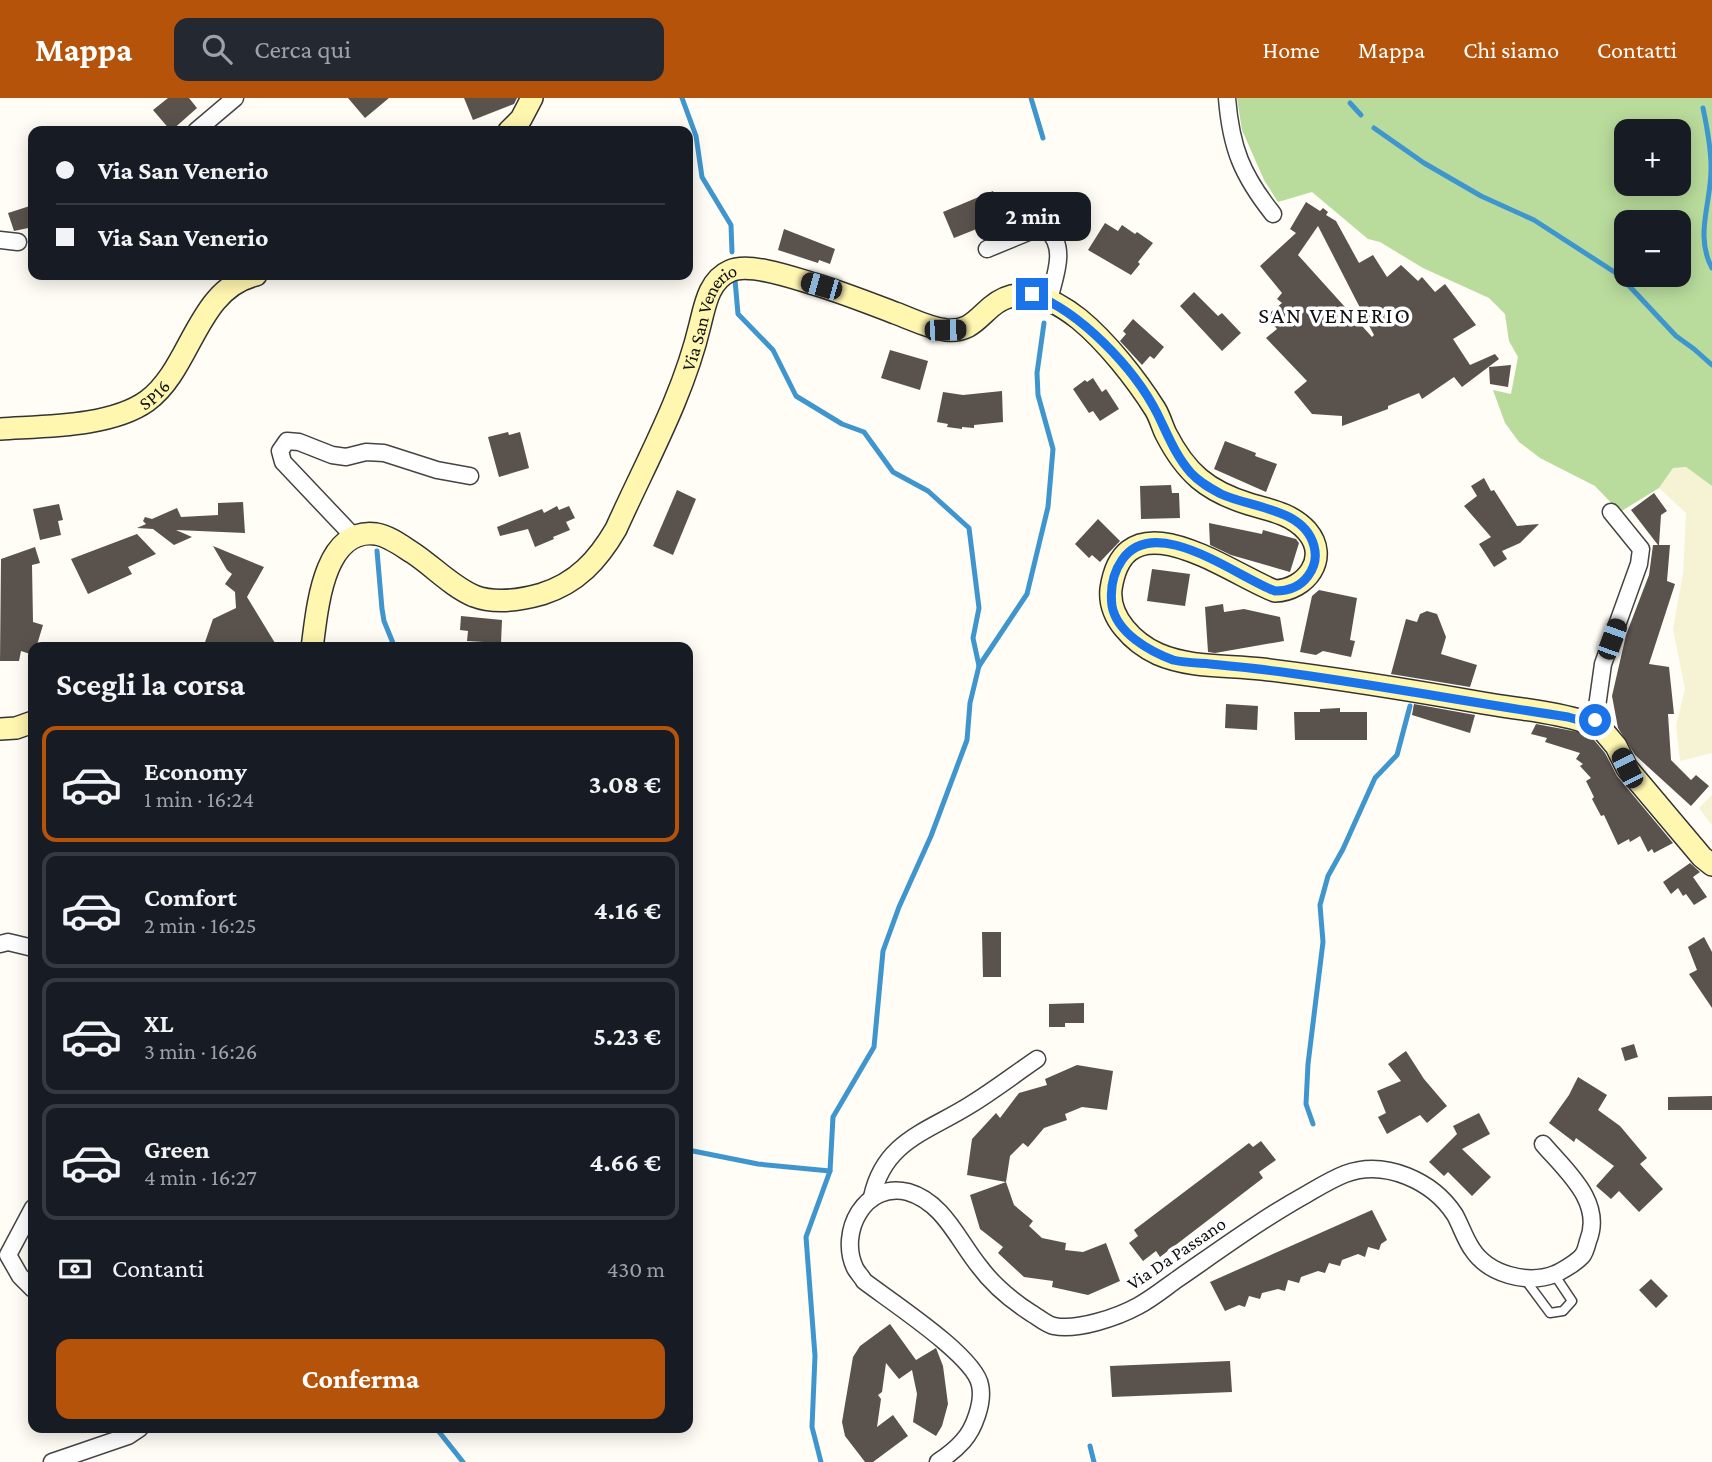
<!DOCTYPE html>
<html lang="it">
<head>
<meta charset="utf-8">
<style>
  body { margin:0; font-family:"Crimson Pro",serif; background:#242831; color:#f1f3f6; height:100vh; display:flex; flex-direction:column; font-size:26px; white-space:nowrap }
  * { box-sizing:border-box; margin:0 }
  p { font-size:23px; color:#9ea1a6 }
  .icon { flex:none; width:38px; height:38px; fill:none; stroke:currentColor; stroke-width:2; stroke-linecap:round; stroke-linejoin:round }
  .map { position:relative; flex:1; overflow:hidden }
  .panel { position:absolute; left:28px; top:544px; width:665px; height:791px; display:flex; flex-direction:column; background:#171b24; border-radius:14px; box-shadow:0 4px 18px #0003 }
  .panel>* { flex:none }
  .banner { position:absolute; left:28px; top:28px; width:665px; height:154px; border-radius:14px; box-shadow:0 4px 18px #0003; display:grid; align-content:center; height:154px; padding:0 28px; background:#171b24 }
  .fabs { position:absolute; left:1614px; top:21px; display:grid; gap:14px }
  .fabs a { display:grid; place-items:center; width:77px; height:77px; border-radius:14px; background:#171b24; box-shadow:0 4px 18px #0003; font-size:35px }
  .end { position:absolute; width:32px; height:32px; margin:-16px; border:9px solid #1a73e8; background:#fff; box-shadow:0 0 0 4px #fff }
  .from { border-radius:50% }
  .bubble { position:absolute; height:49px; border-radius:14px; background:#171b24; box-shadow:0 4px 18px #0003; font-size:23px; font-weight:700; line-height:49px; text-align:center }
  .car { position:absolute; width:21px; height:42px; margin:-21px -10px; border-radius:9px; box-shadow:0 0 5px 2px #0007; background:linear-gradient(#222 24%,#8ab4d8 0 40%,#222 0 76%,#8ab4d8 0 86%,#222 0) }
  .banner b { display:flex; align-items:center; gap:24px; height:66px; font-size:26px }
  .banner b+b { border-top:2px solid #363941 }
  .banner i { width:18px; height:18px; background:#f1f3f6 }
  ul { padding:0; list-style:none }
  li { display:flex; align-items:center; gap:21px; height:116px; margin:0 14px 10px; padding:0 14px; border:4px solid #363941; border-radius:14px }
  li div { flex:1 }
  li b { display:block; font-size:26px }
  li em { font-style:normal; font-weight:700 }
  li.on { border-color:#b45309 }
  li>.icon { width:63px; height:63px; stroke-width:1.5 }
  h2 { padding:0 28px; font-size:32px; line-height:84px }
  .pay { display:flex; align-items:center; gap:18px; height:77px; padding:0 28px; font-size:26px }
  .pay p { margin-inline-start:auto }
  .action { display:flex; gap:14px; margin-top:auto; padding:14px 28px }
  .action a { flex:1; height:80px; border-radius:14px; background:#b45309; color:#fff; font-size:28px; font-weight:700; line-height:80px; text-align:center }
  header { display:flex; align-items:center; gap:42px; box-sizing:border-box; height:98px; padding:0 35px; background:#b45309; color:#fff }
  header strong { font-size:33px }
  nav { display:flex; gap:38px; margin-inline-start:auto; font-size:24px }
  .search { width:490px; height:63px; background:#242831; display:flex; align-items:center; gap:18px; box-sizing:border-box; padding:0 24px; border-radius:14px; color:#9ea1a6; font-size:26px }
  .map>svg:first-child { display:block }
</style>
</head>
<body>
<header>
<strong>Mappa</strong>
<div class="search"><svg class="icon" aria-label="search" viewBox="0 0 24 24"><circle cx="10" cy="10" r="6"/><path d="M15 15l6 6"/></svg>Cerca qui</div>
<nav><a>Home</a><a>Mappa</a><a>Chi siamo</a><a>Contatti</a></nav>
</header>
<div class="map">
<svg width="1712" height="1364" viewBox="0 0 1712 1364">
  <rect width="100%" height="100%" fill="#fffdf5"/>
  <g fill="#f6f3d4">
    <polygon points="1686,369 1712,388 1712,655 1680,663 1676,627 1685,591 1673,531 1683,475 1686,415 1659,390 1673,370"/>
    <polygon points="1712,697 1712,727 1699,710"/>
  </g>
  <path fill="#b9dc9c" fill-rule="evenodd" d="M1237,0H1712V388L1686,369L1673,370L1659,390L1620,414L1595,388L1540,360L1519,344L1505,325L1493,292L1511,296L1518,259L1509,243L1505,216L1489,200L1423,170L1380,144L1368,141L1312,94L1278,104L1264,82L1242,32ZM1626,33H1678V86H1626ZM1626,124H1678V177H1626Z"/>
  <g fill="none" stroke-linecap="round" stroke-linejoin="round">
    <g stroke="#3f96cf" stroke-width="5">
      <polyline points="682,0 696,38 702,79 731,127 732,154"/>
      <polyline points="1031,0 1043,40"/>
      <polyline points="1350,5 1361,17"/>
      <path d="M1703,10C1707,29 1711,49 1711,69C1712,103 1694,137 1712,170"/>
      <polyline points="1374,30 1424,65 1481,98 1534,122 1619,177 1676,238 1694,251 1712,267"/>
      <polyline points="735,182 738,216 773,252 796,298 842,326 864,334 893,374 928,393 969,430 979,510 973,540 979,568"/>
      <polyline points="377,453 382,511 384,523 395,550"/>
      <polyline points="1313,1026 1306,1006 1308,966 1323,844 1320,807 1328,778 1343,751 1375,680 1397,657 1410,608"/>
      <polyline points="688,1052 758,1066 830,1073"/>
      <polyline points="436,1330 463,1364"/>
      <polyline points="1090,1348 1094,1364"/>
      <polyline points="821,1364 812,1329 815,1258 806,1139 830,1073 833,1019 874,949 883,853 899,809 931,738 967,642 970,605 979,568 1027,496 1048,409 1053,351 1038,297 1037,275 1044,225"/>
    </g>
  </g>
  <g fill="#5a524d" fill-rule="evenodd">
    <polygon points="168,0 189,0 197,10 171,33 153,12"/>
    <polygon points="348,0 389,0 365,20"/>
    <polygon points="464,0 517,0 514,6 473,22"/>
    <polygon points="993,93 1004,120 954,140 943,114"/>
    <path d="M1306,104L1320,113L1323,110L1328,114L1326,117L1336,123L1359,165L1373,157L1387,179L1401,167L1418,183L1422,179L1435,194L1445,186L1476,227L1453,241L1470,267L1495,256L1499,261L1462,289L1454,279L1422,301L1419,295L1388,308V311L1342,328V318L1312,316L1294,294L1307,283L1266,240L1277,231L1266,218L1282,205L1277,201L1282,195L1260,168L1296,135L1290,131ZM1318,128L1374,237L1372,239L1298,157Z"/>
    <polygon points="33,107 33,129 14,133 8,115"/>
    <polygon points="1105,125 1118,133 1122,127 1135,136 1137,134 1153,145 1138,164 1140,166 1131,177 1088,152"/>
    <polygon points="784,131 835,151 830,166 819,162 818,165 778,152"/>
    <polygon points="1194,194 1218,218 1222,215 1241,235 1222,253 1180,208"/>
    <polygon points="1133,221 1164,249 1154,261 1150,258 1142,267 1120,243 1126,236 1123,233"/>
    <polygon points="890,252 928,263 920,292 881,280"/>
    <polygon points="1511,267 1508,289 1490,286 1489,269"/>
    <polygon points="1093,280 1102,294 1106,291 1119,311 1100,323 1093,313 1089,315 1073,291 1085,282 1087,284"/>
    <polygon points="1002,293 1003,324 974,327 974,330 962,329 962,331 947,329 948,326 937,324 943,294 963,297"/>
    <polygon points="508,334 509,337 520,334 529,370 499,379 488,339"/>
    <polygon points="1225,343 1256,355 1255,358 1277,366 1266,394 1214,371"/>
    <polygon points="1484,380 1491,393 1494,392 1517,428 1539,426 1520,445 1502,453 1507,461 1494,469 1479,446 1491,439 1464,408 1477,398 1471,388"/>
    <polygon points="1171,387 1172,395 1179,395 1180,420 1141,421 1140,388"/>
    <polygon points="677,392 696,401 673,457 653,448"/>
    <polygon points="1654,395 1667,413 1661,417 1659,447 1670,447 1667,483 1675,486 1649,566 1669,569 1674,616 1668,616 1671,662 1691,682 1696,677 1709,688 1691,708 1635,657 1618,630 1612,598 1626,537 1649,477 1653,447 1658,447 1631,412"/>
    <polygon points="243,404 245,435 176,432 192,439 174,447 153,431 137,430 146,426 143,423 145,419 152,421 177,410 181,419 218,417 218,405"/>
    <polygon points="59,406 63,422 58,423 61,437 40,442 33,411"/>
    <polygon points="557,408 559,412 569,408 575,420 566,424 570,432 553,439 554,441 535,449 528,431 500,438 497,429 542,411 544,415"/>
    <polygon points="1098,421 1120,443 1100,464 1092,457 1089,460 1075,446"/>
    <polygon points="1209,425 1262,436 1263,432 1296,441 1299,445 1290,474 1231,457 1210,447"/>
    <polygon points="137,436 156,456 128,469 132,476 88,496 71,461"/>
    <polygon points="213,448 264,469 247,499 278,550 203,550 213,521 236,510 235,494 225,486 232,476 227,472"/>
    <polygon points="35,449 40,465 32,467 33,524 43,527 36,550 33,550 33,557 21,553 19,563 0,563 1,461"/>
    <polygon points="1152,471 1190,476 1185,508 1147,503"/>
    <polygon points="1319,492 1357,500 1350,542 1355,543 1351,559 1323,553 1316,557 1300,554 1312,498"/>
    <polygon points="1223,506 1224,514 1244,511 1280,519 1284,543 1215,555 1208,554 1205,509"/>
    <polygon points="1427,513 1437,516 1446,539 1441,556 1477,567 1470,589 1391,576 1406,521 1417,524 1420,516"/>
    <polygon points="461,518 502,522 501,545 467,543 468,533 460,532"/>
    <polygon points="1226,606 1258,608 1257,632 1225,630"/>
    <polygon points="1414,606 1475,617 1470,635 1412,617"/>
    <polygon points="1340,610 1340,614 1367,614 1367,642 1295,642 1294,614 1320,614 1320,611"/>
    <polygon points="1536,626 1589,636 1605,655 1617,678 1673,745 1654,755 1652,751 1648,754 1640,738 1630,744 1629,741 1618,747 1604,717 1601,718 1592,701 1594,699 1586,683 1591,680 1580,668 1583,666 1576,661 1580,655 1545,644 1547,640 1531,636"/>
    <polygon points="1690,765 1700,774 1693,779 1707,799 1694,807 1686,796 1683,798 1678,790 1671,796 1663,784"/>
    <polygon points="982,834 1001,834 1001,879 983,879"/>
    <polygon points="1704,839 1712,854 1712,910 1689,876 1697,872 1688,849"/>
    <polygon points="1084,905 1084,925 1065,925 1065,929 1049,929 1049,906"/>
    <polygon points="1634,946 1638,959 1625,963 1621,950"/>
    <polygon points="1406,953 1424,981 1447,1008 1427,1025 1420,1017 1387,1036 1378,1019 1386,1015 1377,993 1401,983 1388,966"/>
    <polygon points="1077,967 1113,973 1107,1012 1082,1009 1065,1016 1067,1022 1044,1030 1028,1049 1023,1045 1010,1058 1006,1084 967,1077 972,1041 996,1015 1000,1020 1019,995 1047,987 1045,981"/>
    <polygon points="1578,979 1607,997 1598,1012 1620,1028 1647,1060 1640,1066 1663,1091 1639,1114 1619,1093 1611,1101 1596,1088 1614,1068 1576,1040 1574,1044 1549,1025 1569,997"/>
    <polygon points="1712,998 1712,1012 1668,1012 1668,999"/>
    <polygon points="1479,1015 1490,1036 1462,1051 1491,1079 1472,1098 1448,1074 1444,1078 1429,1064 1457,1036 1453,1028"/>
    <polygon points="1261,1043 1276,1062 1259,1074 1263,1080 1160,1159 1156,1153 1143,1163 1129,1145 1138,1138 1134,1132 1249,1045 1253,1049"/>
    <polygon points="1006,1084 1014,1107 1033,1123 1029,1128 1042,1140 1066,1145 1065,1152 1083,1154 1106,1145 1120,1183 1088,1197 1052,1189 1053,1183 1024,1179 998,1155 1003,1149 980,1131 970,1097"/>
    <polygon points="1372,1112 1387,1142 1381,1146 1379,1152 1368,1149 1365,1159 1358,1156 1342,1162 1340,1168 1329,1165 1325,1175 1318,1173 1301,1179 1299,1185 1288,1182 1285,1193 1278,1191 1262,1195 1260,1201 1249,1198 1245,1209 1239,1207 1225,1213 1210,1184"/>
    <polygon points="1651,1181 1668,1198 1656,1210 1639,1192"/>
    <polygon points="890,1226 916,1262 936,1250 943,1268 948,1306 942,1328 936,1338 913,1324 917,1296 912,1272 899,1281 886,1265 882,1294 878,1297 881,1301 877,1329 893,1317 908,1338 873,1364 865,1364 845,1338 842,1324 853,1259 860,1248"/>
    <polygon points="1230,1263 1232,1294 1112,1299 1110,1268"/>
  </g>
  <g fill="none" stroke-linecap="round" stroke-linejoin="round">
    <g stroke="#444" stroke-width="11">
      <polyline id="lane" points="1524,1180 1550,1215 1563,1213 1572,1203 1554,1176"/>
    </g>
    <g stroke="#444" stroke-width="19">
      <g id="street">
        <path d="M1227,0C1231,50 1242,77 1273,116"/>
        <polyline points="196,33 235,0"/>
        <polyline points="0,142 18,144"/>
        <path d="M987,151L1038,130L1047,132C1068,149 1054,180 1049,202"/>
        <polyline points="355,440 283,364 280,353 287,343 299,344 332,357 346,359 366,354 384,355 437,372 470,378"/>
        <polyline points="1595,623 1603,566 1639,466 1641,451 1611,414"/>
        <polyline points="0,846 8,844 33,850"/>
        <path d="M872,1099C884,1043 927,1034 970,1007C993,993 1015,976 1037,961"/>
        <polyline points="33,1110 8,1157 20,1178 33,1191"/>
        <polyline points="52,1364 128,1338 140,1330"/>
        <path d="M938,1364C947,1358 956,1351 963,1343C974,1331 984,1304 980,1287C975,1258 890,1203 864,1183C862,1179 857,1174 855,1170C838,1134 865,1083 908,1094C943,1104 958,1142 979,1168C993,1187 1011,1202 1031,1215C1038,1219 1047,1227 1054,1228C1077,1233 1118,1219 1138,1208C1153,1200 1166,1189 1179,1180C1221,1151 1262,1121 1307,1096C1319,1089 1332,1081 1345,1076C1385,1061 1433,1083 1455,1117C1461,1128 1465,1141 1472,1151C1488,1176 1527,1187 1555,1176C1562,1173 1577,1164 1582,1158C1585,1155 1587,1147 1588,1143C1604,1104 1566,1073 1543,1046"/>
      </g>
    </g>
    <g stroke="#333" stroke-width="24">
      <g id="secondary">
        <polyline points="509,33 521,21 532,0"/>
        <path id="s1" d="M0,331C43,328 111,329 147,303C192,270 196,191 256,177"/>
        <path id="s2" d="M312,550C317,515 322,429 376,436C389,438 402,448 413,455C434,469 451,488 474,498C495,506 521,502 542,496C577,485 598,462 616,431C646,364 683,299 700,227C705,207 709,182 730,173C749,164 794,180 814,186C841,194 869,205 895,215C912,221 928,230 946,232C969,234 976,222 991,209C1020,184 1054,201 1079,221C1107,244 1136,281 1155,311C1160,319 1162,328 1166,336C1186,375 1207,393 1249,406C1270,412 1292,416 1307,433C1330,460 1306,492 1275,493C1230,476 1125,395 1111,491C1108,520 1134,545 1158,556C1190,570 1228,567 1262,571C1336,580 1410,592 1483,605C1516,611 1550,613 1582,623H1595L1616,648L1627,670L1702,759L1712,767"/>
        <polyline points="0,631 16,630 33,624"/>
      </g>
    </g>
    <use href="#lane" stroke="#fff" stroke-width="8"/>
    <use href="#street" stroke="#fff" stroke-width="16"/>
    <use href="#secondary" stroke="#fff6b0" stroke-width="21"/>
  </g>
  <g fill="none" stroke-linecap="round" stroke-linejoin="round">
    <path stroke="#1a73e8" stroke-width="9" d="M1032,196C1080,213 1134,270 1157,315C1167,335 1175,357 1191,375C1199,384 1210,390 1221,396C1251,410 1304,410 1314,448C1317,459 1314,470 1308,478C1300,489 1288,493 1275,493C1237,479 1155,414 1122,462C1113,475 1110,492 1112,508C1117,535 1149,553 1173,562C1185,565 1198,565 1210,566C1237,569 1263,571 1289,575C1383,588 1475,605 1568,619L1582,623L1595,622"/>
  </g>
  <g text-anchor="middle" stroke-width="7" stroke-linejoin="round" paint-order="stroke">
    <g font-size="19" fill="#111" stroke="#fff">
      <text dy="7" stroke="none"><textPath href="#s2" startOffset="665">Via San Venerio</textPath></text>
      <text dy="7" stroke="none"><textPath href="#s1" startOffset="161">SP16</textPath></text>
      <text transform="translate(1176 1155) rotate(-34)" y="7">Via Da Passano</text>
    </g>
    <g font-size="23" letter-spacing="2" fill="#111" stroke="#fff">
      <text x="1335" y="225">SAN VENERIO</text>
    </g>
  </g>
</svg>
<div class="fabs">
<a>+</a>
<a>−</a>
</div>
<i class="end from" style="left:1595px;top:622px"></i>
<i class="end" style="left:1032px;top:196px"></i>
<div class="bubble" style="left:975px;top:94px;width:116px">2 min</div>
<i class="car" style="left:821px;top:188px;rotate:286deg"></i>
<i class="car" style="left:945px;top:232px;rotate:89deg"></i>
<i class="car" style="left:1612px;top:541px;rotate:20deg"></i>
<i class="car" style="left:1627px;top:670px;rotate:333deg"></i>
<div class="banner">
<b><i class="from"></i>Via San Venerio</b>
<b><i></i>Via San Venerio</b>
</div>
<section class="panel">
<h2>Scegli la corsa</h2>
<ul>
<li class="on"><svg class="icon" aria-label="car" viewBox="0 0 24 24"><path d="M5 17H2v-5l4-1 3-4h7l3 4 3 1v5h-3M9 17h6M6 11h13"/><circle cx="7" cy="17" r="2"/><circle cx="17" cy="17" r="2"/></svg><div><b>Economy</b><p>1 min · 16:24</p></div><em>3.08 €</em></li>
<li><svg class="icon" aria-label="car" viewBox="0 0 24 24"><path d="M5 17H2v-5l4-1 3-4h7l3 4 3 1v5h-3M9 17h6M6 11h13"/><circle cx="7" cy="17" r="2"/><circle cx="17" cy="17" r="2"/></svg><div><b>Comfort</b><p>2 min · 16:25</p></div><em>4.16 €</em></li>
<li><svg class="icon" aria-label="car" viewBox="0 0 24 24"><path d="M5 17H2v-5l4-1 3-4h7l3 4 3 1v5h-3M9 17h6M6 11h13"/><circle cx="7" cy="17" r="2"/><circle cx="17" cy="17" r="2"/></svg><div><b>XL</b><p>3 min · 16:26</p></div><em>5.23 €</em></li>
<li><svg class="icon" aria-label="car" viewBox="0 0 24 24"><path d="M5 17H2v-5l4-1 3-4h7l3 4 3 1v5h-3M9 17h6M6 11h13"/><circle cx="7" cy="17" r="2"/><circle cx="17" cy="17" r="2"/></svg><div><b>Green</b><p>4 min · 16:27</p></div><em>4.66 €</em></li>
</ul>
<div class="pay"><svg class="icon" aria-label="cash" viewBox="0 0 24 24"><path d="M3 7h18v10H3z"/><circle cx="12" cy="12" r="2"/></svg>Contanti<p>430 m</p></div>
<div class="action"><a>Conferma</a></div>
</section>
</div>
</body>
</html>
